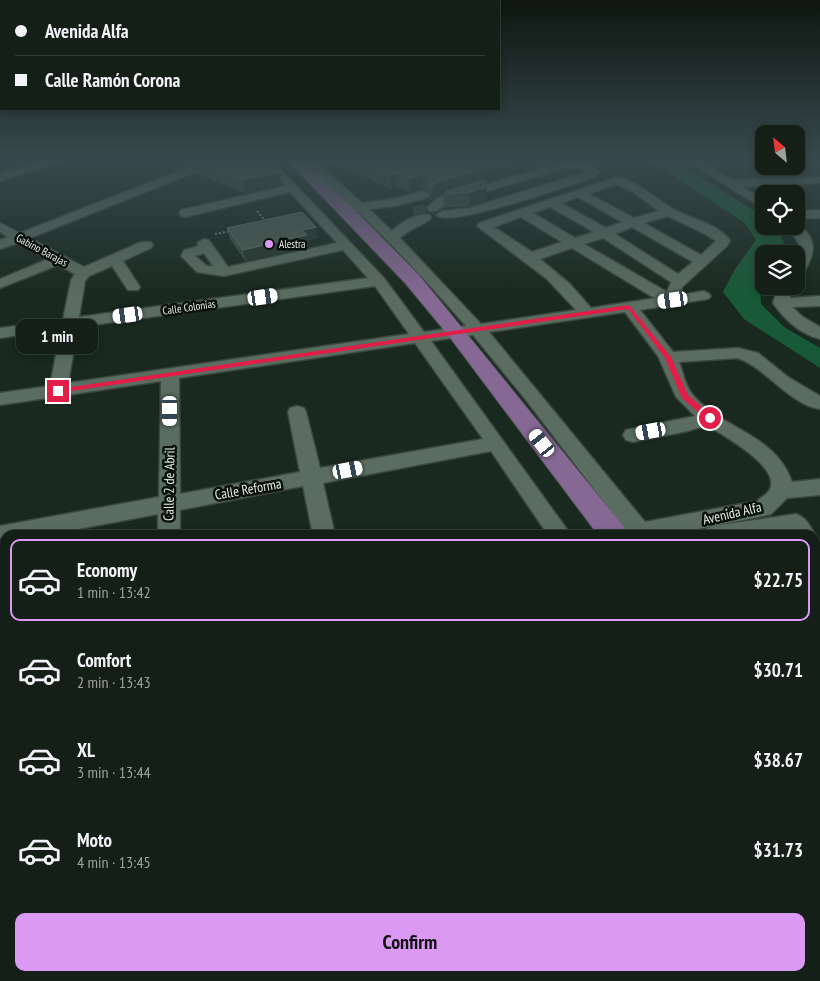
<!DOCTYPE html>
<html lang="en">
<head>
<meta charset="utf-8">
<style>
  body { margin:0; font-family:"PT Sans Narrow",sans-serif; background:#1c2720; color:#f1f3f6; height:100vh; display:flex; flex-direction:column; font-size:19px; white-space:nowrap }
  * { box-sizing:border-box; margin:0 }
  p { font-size:16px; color:#9da2a1 }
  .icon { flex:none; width:28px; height:28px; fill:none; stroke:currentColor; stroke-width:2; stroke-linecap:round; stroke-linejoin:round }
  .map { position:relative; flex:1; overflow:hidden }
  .sheet { position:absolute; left:0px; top:530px; width:820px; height:451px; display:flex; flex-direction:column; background:#131f17; border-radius:15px 15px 0 0; box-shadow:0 2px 8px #0003,0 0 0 1px #323d36 }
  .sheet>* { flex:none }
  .guide { position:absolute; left:0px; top:0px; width:500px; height:110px; box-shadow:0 2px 8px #0003,0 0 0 1px #323d36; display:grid; align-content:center; height:110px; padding:0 15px; background:#131f17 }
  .needle { width:32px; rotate:332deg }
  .tools { position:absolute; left:755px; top:125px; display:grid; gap:10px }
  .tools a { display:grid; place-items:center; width:50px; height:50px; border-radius:10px; background:#131f17; box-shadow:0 2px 8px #0003,0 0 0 1px #323d36; font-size:25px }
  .end { position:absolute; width:22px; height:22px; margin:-11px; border:6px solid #e11d48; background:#fff; box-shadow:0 0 0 2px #fff }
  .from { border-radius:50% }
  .bubble { position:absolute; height:35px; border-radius:10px; background:#131f17; box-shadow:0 2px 8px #0003,0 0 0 1px #323d36; font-size:16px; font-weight:600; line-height:35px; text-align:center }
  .car { position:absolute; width:15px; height:30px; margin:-15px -8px; border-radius:6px; box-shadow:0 0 4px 1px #0007; background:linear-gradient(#fff 24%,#345 0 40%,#fff 0 76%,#345 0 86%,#fff 0) }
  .guide b { display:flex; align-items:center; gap:18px; height:48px; font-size:19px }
  .guide b+b { border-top:1px solid #323d36 }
  .guide i { width:12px; height:12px; background:#f1f3f6 }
  ul { padding:9px 0 0; list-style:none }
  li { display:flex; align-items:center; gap:15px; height:82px; margin:0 10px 8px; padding:0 5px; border:2px solid transparent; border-radius:10px }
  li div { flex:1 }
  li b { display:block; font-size:19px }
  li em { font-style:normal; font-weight:600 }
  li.current { border-color:#dc99f4 }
  li>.icon { width:45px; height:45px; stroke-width:1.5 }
  .cta { display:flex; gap:10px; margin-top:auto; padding:10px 15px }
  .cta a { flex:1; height:58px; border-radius:10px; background:#dc99f4; color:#111; font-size:20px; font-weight:600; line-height:58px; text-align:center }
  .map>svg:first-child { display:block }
</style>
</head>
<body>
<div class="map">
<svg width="820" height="981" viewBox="0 0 820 981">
  <rect width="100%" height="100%" fill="#19291f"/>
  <g fill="#185a37">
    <polygon points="649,159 672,159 764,217 764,226 776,226 784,243 780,254 764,254 764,281 760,287 761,304 784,327 820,348 820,368 744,319 723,292 735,269 756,240 745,223 670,174"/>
    <polygon points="5,658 5,710 0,712 0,661"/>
  </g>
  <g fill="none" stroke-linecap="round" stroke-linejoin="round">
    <rect fill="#185a37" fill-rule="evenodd" x="815" y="869" width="5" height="54"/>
    <polyline stroke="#37463d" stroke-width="12" stroke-dasharray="12 6" stroke-linecap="butt" points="414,213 433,208"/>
    <g stroke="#3a473e" stroke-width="3">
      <g id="minor">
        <polygon points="47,159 63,159 62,161 0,181 0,174"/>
        <path d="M209,159H224L223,161L30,238L84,267L141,242H151L153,245L151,248L123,261L140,287L138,290H128L112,266L89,276L85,281L79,317L368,278L343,250L224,276L197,272L181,256L184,250L199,246L197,243L204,239L209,240L228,267L337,243L290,192L185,217L181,216L179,213L181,210L285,186L260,159H271L384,278L424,332L466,326C431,286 395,247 357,211H347L345,208L350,205L302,159H313L362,203L396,198L423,191L427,192L429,195L427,198L396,206L369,209L392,231C401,222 417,212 430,215L431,218C425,225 410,228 400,238L481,324L576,310L547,279L477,226L479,223L617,177C640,182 655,199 675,210C692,219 718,224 730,240L727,246L682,287L681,295L703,291L708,293L711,296L708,299L640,310L673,352L738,348L758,353L788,377L820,396V409C790,405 764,366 737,358L679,362C683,372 685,385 692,394C722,430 775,433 792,482L820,479V495L787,498L771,514L763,516L669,535H629L526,400L473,335L431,341L571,535H548L491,451L323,483L335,535H313L303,486L180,510V535H158V514L46,535H5V543L0,544V526L159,497L161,381L0,405V393L50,386L61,329L0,338V328L63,320L71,280L75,274L58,265L0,288V279L48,259L18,243L0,249V240L8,237L0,232V223L20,233ZM616,184L633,192L659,211L634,218L589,194ZM578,197L622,222L606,228L561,203ZM550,207L594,232L575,238L533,213ZM668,216L705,234L716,241L701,255L644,223ZM521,217L562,242L532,252L494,227ZM632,227L693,262L678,274L615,234ZM603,238L671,282L667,292L584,244ZM572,248L651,296L656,298L591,308L570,284L540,259ZM204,253L213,266H207L195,256ZM375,286L409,334L68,383L78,327ZM625,312L658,356L676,397L695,416L626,430L623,435L626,440L633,442L688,431L707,425C722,435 784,468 769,491C766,495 760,498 757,501L645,522L489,332ZM415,343L483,439L320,468L306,412L304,408L297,406L290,408L288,412L300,472L180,494L179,378Z"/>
        <polygon points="684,159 697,159 732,180 820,177 820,183 743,187 764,200 764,209"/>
        <path d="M564,162L587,163L600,171L595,177C573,184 448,229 436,215L442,211L469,208L587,172L581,168H565L445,204L437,211H429L427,208L437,198Z"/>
        <polygon points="820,210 820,218 796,219 796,211"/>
        <path d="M796,223C820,239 815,256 801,276L796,277L799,244L787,226H796Z"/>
        <path d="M778,286H793L790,298L820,296V306L792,307L803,317L820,327V339C800,334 784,319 773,303Z"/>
        <path d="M796,514C806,518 810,525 815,535V536L792,535L790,532L773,535H702L705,529L713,526Z"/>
        <polygon points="815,543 820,544 820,568 815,567"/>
        <rect x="815" y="602" width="5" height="22"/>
        <polygon points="820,661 820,687 815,688 815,662"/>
        <rect x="815" y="931" width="5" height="36"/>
        <polygon points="266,976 302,976 303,981 267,981"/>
        <polygon points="581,976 617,976 619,981 583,981"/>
      </g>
    </g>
    <g stroke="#3a473e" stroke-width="2">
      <g id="major">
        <polygon points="286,159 301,159 351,206 419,275 624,527 629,535 598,535 448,335 405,283"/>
        <polygon points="815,791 820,793 820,838 815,836"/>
      </g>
    </g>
    <g stroke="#7f8c84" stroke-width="2" stroke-dasharray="2 2" stroke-linecap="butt">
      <polyline points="257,211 266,222"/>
      <polyline points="215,234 231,231"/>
    </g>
    <use href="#minor" fill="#5b6d61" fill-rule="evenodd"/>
    <use href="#major" fill="#856893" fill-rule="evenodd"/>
  </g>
  <g fill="#3d4d42">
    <polygon points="324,159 516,159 481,173 480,182 486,201 469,206 443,208 444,194 436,196 431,201 429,199 429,192 427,190 423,189 409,192 397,187 391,189"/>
    <polygon points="193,161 280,172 281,185 245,193 196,174"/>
    <polygon points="316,227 317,238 308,240 308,247 245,261 230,239 227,228"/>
  </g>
  <g fill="#27372d">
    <polygon points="482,159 516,159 481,173 480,184 444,194 436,196 431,201 432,187 437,182"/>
    <polygon points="280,172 281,185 245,193 243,180"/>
    <polygon points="397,173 397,187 391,189 391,175"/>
    <polygon points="423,175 423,189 409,192 409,178"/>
    <polygon points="487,187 486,201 469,206 470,192"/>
    <polygon points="316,227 317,238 308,240 308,247 245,261 243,250 302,230"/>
  </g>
  <g fill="#4e5e54" stroke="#66756b">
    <polygon points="199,159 268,159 280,172 243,180 193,161"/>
    <polygon points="354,159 482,159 478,161 481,170 437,182 432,187 429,185 431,180 428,176 423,175 409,178 397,173 391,175"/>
    <polygon points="485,180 487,187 470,192 444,194 447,191"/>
    <polygon points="302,212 316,227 302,230 307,235 243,250 227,228"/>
    <polygon points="792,530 795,533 801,533 802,535 709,535 733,533 776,533"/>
  </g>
  <linearGradient id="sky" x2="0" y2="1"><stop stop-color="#0e1711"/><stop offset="0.54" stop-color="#38494d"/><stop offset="1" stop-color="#38494d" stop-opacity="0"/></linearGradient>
  <rect width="820" height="296" fill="url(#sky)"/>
  <polygon fill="#e11d48" points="629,305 671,357 688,395 712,416 712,420 707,420 682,398 665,358 628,309 58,393 54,391 58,389"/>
  <circle fill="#dc99f4" stroke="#09100c" stroke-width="2" cx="269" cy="244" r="5"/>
  <g text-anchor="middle" stroke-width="5" stroke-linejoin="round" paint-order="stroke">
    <g font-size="11" fill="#e3ede6" stroke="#09100c" text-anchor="start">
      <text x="279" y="248">Alestra</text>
    </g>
    <g font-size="11" fill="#e3ede6" stroke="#09100c">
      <text transform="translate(42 250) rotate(28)" y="4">Gabino Barajas</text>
      <text transform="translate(189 307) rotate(-8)" y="4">Calle Colonias</text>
    </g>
    <g font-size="14" fill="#e3ede6" stroke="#09100c">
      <text transform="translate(169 484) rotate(-89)" y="5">Calle 2 de Abril</text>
      <text transform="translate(248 489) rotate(-10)" y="5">Calle Reforma</text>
      <text transform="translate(732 513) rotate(-13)" y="5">Avenida Alfa</text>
    </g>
  </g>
</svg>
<div class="tools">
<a><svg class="needle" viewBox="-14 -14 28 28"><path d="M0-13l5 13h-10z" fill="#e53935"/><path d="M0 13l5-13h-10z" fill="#9da2a1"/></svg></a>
<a><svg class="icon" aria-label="locate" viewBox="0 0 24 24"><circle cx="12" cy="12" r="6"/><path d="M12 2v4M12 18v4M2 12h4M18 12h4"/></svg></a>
<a><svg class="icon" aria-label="layers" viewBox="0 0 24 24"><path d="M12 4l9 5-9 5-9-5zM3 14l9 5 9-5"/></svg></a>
</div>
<i class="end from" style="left:710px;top:418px"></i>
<i class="end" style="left:58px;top:391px"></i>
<div class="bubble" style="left:16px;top:319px;width:82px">1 min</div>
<i class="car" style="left:263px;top:297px;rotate:82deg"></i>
<i class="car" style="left:673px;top:300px;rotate:262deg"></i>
<i class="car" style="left:128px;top:315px;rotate:262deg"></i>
<i class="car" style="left:170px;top:411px;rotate:180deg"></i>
<i class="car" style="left:651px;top:431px;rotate:260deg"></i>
<i class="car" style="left:542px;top:443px;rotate:322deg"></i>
<i class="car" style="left:348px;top:470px;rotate:79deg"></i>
<div class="guide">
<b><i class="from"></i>Avenida Alfa</b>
<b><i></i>Calle Ramón Corona</b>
</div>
<section class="sheet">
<ul>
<li class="current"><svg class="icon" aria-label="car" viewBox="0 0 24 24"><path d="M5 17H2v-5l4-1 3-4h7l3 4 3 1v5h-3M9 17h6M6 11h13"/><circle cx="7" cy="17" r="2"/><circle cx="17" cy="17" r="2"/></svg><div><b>Economy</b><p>1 min · 13:42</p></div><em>$22.75</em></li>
<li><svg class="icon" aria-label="car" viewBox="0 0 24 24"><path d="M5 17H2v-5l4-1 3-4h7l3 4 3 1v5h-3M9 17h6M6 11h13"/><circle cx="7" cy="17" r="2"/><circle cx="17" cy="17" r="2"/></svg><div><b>Comfort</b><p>2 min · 13:43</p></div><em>$30.71</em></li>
<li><svg class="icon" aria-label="car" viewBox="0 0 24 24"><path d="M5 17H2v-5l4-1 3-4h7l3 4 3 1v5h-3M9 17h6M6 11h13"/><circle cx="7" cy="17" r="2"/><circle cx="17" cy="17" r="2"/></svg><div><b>XL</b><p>3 min · 13:44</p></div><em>$38.67</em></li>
<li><svg class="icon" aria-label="car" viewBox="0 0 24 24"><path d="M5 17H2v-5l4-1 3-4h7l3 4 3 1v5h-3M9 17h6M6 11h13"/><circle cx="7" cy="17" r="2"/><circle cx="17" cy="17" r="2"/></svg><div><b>Moto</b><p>4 min · 13:45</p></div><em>$31.73</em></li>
</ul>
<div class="cta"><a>Confirm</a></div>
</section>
</div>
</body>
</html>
